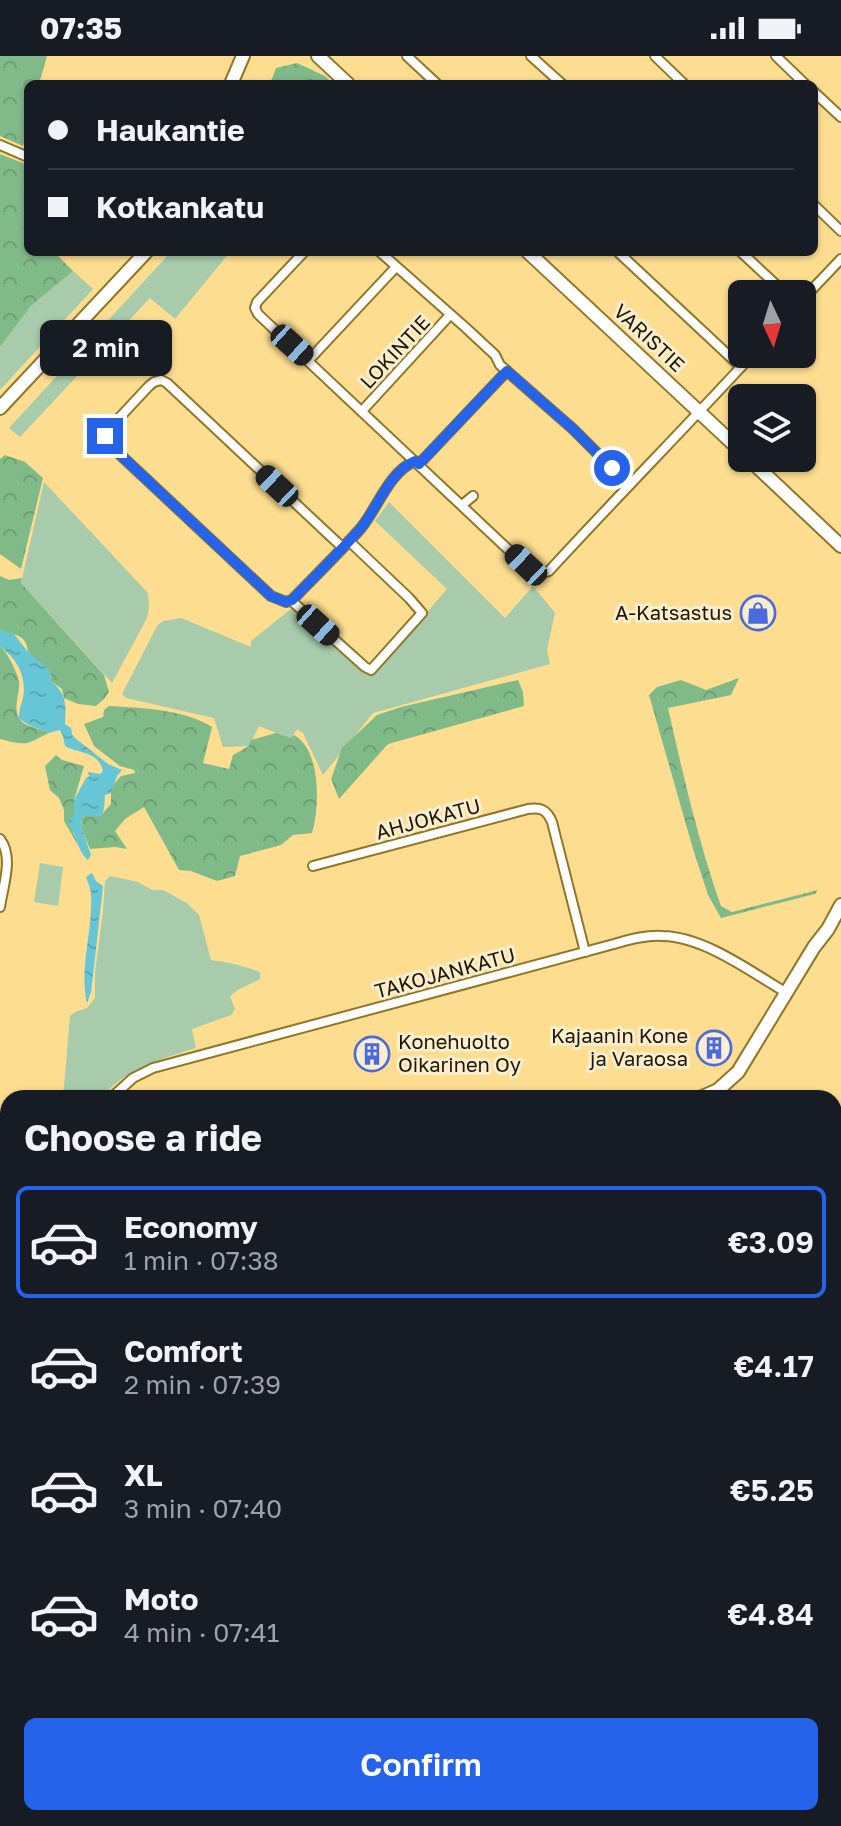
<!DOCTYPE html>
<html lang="en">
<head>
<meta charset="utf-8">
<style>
  body { margin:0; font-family:"Golos Text",sans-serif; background:#20242c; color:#f1f3f6; height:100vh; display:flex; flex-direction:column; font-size:30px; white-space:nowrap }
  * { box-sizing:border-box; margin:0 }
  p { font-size:26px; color:#9ea1a6 }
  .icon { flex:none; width:44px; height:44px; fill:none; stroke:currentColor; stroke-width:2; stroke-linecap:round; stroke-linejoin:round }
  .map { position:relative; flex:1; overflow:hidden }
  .panel { position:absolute; left:0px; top:1034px; width:842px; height:736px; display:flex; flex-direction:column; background:#171b24; border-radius:24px 24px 0 0; box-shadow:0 2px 6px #0004 }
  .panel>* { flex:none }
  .hud { position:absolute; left:24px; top:24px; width:794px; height:176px; border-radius:12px; box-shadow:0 2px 6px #0004; display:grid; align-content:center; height:176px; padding:0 24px; background:#171b24 }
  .needle { width:52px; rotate:176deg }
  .fabs { position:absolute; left:728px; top:224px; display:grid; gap:16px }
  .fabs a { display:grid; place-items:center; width:88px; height:88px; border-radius:12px; background:#171b24; box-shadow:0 2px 6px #0004; font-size:40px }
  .end { position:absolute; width:36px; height:36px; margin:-18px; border:10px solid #2563eb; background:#fff; box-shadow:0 0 0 4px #fff }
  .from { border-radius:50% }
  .bubble { position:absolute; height:56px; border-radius:12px; background:#171b24; box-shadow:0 2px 6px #0004; font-size:26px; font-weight:600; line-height:56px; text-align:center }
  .car { position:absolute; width:24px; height:48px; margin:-24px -12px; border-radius:10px; box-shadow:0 0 6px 2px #0007; background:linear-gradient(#222 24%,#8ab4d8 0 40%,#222 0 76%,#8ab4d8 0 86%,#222 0) }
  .hud b { display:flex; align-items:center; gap:28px; height:76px; font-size:30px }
  .hud b+b { border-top:2px solid #363941 }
  .hud i { width:20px; height:20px; background:#f1f3f6 }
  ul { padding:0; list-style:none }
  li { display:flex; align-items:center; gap:24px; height:112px; margin:0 16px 12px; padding:0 8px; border:4px solid transparent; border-radius:12px }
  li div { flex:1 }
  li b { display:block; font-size:30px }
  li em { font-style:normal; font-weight:600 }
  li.on { border-color:#2563eb }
  li>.icon { width:72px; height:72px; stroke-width:1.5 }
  h2 { padding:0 24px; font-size:36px; line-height:96px }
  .action { display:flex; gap:16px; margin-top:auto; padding:16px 24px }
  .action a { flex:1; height:92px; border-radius:12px; background:#2563eb; color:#fff; font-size:32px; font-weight:600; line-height:92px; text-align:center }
  .status { display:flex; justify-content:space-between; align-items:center; height:56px; padding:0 40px; background:#171b24; direction:ltr }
  .status svg { height:22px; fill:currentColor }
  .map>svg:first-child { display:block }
</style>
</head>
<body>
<div class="status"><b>07:35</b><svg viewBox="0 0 49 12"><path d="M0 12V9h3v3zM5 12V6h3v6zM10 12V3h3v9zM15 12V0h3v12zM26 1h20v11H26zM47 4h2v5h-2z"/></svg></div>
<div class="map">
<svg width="841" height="1770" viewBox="0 0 841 1770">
  <defs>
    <pattern id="forest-crowns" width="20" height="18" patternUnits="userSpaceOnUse" patternTransform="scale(2)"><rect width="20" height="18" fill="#81ba89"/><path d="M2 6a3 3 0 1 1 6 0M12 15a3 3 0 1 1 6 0" fill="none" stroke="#6f9f74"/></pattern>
    <pattern id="water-ripples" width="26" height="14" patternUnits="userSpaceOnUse" patternTransform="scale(2)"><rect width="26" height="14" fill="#67c6d5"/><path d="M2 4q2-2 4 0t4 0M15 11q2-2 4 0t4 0" fill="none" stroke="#59a9b5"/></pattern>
  </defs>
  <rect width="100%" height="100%" fill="#fdde91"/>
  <g fill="#a7cbab">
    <polygon points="171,196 230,196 175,263 150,242 20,381 9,372"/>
    <polygon points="73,215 93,233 0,334 0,291 31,250"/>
    <polygon points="44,426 148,537 149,552 147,562 112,627 21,527"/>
    <polygon points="389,446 505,562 533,530 555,557 547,594 550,608 373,657 323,719 303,677 297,673 291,683 259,670 249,690 223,691 214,662 126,642 122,638 157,570 163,565 181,562 251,591 251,585 291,553 372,620 447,533 375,465"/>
    <polygon points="40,807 63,811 58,850 34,846"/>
    <path d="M110,820L138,826L152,834H163L187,847L199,859L211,904C228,906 244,910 260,916V923C249,930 238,931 230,941L235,953L231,959L192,973L196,992C161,1003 126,1012 101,1042H63L70,960L75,956L87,952L95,942V917L103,855L105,825Z"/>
  </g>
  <g fill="url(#forest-crowns)">
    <polygon points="0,0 47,0 39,28 28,28 28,72 23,90 0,80"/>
    <polygon points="297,7 325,20 333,28 270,28 276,12"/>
    <polygon points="0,98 28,109 28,196 54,196 73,215 31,250 0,291"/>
    <polygon points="5,399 25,406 43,422 21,513 0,498 0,403"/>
    <path d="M0,520L9,524L22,522L21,527L104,619L109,636L104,643L96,650L78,648L64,642L62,633L51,625L50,615L28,596C26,577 15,580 0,574Z"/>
    <path d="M0,591C7,595 17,616 19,625C21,637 9,658 25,668C30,671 42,673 49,677C25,689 27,690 0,683Z"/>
    <path d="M739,622L731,639L668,652C683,718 698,785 721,850L732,856L818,834L815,838L721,862L708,839L693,793L649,639L657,631L681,624L706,634Z"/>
    <polygon points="518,624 523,636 524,650 388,688 339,743 331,723 342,692 377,659 401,651"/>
    <path d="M109,650C143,652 183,653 212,671L203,707L229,713L233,699L249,690L251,684L276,677L291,682L294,679C321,694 320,750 312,777L293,779L281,789L240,800L235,820L217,825L191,815L179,814L144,751L125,763L115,775L127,793L115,791L90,793L82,773L81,762C86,758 94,758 100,760L111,748V735L114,728L121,720L135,717L134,714L120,710L94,690L84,668L103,661L104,654Z"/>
    <polygon points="56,699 62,704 84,710 74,744 74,759 71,771 79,791 64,765 64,754 59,742 50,734 45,710"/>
    <polygon points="841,1294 841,1378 834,1378 834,1298"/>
    <polygon points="841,1390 841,1468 835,1468 834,1466 834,1392"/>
    <polygon points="841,1576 841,1648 835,1640 834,1577"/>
    <polygon points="235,1762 328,1762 363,1770 227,1770"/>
  </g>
  <g fill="url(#water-ripples)">
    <path d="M0,574L14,578L28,596L50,614L51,625C67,638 66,648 65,668L71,672L72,678L75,682L108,708L122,714L117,720L111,737L105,739C104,749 106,758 96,762L95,759L84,760L81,762L82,773L91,799L88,804C76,794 78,778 67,767L74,759V744L86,722L90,720L88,718V716L100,718L103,715C98,695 80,698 65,690L63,680L60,674L49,677C39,672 27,670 19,662C19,654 21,649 23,642C27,621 17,602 0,591Z"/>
    <path d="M92,817L96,825L103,830L96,893L91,936L87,947C79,912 93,874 91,839C91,833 88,827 86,821Z"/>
    <polygon points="834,1624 835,1640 841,1648 841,1678 839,1682 841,1693 841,1770 401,1770 403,1762 834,1762"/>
    <polygon points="8,1689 8,1762 146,1762 139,1770 0,1770 0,1698"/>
  </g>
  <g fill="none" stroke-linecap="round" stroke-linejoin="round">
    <g stroke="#67c6d5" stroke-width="8">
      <polyline points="329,1762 363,1770"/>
      <polyline points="385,1762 402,1766 401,1770"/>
    </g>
    <g stroke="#927627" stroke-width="12">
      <g id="street">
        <polyline points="407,0 437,28"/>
        <polyline points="531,0 562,28"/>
        <polyline points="655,0 684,28"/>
        <polyline points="776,0 805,28"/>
        <polyline points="814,36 841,61"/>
        <polyline points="0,89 28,101"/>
        <polyline points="814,149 841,175"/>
        <path d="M304,196L257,246L255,252L258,258L530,514L540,518L549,515C616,442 686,371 753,298"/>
        <polyline points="380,196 466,272 495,299 500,309 573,373 629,429"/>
        <polyline points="618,196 741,311"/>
        <polyline points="741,196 786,238"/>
        <polyline points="802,244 841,203"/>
        <polyline points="309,304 396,211"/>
        <polyline points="362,355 450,259"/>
        <polyline points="419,408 507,315"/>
        <polyline points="462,449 473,440"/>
        <path d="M342,491L167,327L161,324L154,326L149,330L107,375C104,383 108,387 114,393L271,540L286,546L292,544C315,520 339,497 361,472C378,451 389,416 415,405"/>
        <polyline points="292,544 295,548 365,611 371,614 422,557 409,542 349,485"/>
        <path d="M0,783C14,801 3,830 0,851"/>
        <path d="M313,810L528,753C541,751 547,754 552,766L585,896"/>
        <path d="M111,1042L133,1022L153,1012L614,888C630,883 646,879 663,880C705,881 751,916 787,937"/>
        <polyline points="834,1167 841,1163"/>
        <polyline points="834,1384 841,1383"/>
        <polyline points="0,1657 8,1650"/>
      </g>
    </g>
    <g stroke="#927627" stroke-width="16">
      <g id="secondary">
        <polyline points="318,0 348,28"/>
        <polyline points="231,28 243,0"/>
        <polyline points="528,196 742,396"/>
        <polyline points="0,352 146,196"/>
        <polyline points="748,402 841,490"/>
        <polyline points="700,1042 718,1034 738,1016 814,891 828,873 841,849"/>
        <polyline points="0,1214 8,1215"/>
        <polyline points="0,1348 8,1346"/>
      </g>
    </g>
    <g stroke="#927627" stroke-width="20">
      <g id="highway">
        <polyline points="834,1224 841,1218"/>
        <polyline points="157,1770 164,1762"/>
      </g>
    </g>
    <use href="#street" stroke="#fff" stroke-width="8"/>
    <use href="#secondary" stroke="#fff" stroke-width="12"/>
    <use href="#highway" stroke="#fff" stroke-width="16"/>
    <g stroke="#695930" stroke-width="5">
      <g id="rail">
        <polyline points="834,1273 841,1268"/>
        <polyline points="186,1770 193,1762"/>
      </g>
    </g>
    <use href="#rail" stroke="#faeed0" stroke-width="2" stroke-dasharray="6" stroke-linecap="butt"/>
  </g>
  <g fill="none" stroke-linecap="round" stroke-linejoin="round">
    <path stroke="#2563eb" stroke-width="10" d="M105,380L106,385L114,393L271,540L286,546L292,544C315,520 339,497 361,472C378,451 389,416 415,405L419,408L507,315L573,373L612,412"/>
  </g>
  <defs>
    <g id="shop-ring" transform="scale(1.8)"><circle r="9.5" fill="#faeed0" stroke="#4a6ade" stroke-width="1.5"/><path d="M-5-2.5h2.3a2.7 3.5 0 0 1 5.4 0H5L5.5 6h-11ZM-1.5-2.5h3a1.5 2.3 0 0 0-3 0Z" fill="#4a6ade"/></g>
    <g id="building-ring" transform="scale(1.8)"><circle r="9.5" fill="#faeed0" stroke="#4a6ade" stroke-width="1.5"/><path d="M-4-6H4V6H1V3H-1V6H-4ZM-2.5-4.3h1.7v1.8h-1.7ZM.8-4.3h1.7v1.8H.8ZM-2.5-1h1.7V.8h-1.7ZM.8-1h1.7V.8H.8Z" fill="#4a6ade"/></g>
  </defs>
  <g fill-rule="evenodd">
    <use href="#shop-ring" x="758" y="557"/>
    <use href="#building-ring" x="714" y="992"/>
    <use href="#building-ring" x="372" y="998"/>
  </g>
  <g text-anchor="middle" stroke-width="6" stroke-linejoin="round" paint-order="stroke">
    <g font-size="20" fill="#201701" stroke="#faeed0">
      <text transform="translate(649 282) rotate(43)" y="7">VARISTIE</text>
      <text transform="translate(395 296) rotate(-47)" y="7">LOKINTIE</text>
      <text transform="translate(428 763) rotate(-15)" y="7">AHJOKATU</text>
      <text transform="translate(445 917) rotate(-15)" y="7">TAKOJANKATU</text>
    </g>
    <g font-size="20" fill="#201701" stroke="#faeed0" text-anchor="end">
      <text x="732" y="564">A-Katsastus</text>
      <text x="688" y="987">Kajaanin Kone<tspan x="688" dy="23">ja Varaosa</tspan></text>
      <text x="398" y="993" text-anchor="start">Konehuolto<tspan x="398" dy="23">Oikarinen Oy</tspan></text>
    </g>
  </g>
</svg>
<div class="fabs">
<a><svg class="needle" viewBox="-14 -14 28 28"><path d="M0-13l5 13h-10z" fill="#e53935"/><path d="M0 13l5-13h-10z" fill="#9ea1a6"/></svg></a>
<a><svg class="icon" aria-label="layers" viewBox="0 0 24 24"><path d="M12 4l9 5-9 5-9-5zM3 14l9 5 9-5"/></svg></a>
</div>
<i class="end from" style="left:612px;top:412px"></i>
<i class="end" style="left:105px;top:380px"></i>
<div class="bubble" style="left:40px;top:264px;width:132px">2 min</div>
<i class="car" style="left:292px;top:289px;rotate:132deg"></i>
<i class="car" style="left:277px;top:430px;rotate:313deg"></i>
<i class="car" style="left:526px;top:509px;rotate:313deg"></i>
<i class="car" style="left:318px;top:569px;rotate:132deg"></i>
<div class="hud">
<b><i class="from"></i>Haukantie</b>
<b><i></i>Kotkankatu</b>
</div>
<section class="panel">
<h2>Choose a ride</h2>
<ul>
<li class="on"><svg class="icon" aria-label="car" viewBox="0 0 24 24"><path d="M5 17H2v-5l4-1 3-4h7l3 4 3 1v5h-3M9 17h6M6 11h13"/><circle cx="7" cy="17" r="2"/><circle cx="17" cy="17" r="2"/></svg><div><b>Economy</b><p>1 min · 07:38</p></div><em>€3.09</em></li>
<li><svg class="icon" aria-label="car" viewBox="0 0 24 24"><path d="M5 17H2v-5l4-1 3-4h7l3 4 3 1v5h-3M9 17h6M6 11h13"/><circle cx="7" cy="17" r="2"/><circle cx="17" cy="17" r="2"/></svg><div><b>Comfort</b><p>2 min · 07:39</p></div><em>€4.17</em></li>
<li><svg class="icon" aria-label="car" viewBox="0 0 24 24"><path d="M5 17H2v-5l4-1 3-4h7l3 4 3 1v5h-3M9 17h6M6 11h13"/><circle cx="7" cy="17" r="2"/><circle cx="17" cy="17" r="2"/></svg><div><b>XL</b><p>3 min · 07:40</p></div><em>€5.25</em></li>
<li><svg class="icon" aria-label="car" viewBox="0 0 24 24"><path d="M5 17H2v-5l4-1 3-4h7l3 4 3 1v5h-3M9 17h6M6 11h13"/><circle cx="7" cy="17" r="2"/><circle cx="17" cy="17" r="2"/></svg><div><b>Moto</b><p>4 min · 07:41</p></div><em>€4.84</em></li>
</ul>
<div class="action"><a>Confirm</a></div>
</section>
</div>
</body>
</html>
